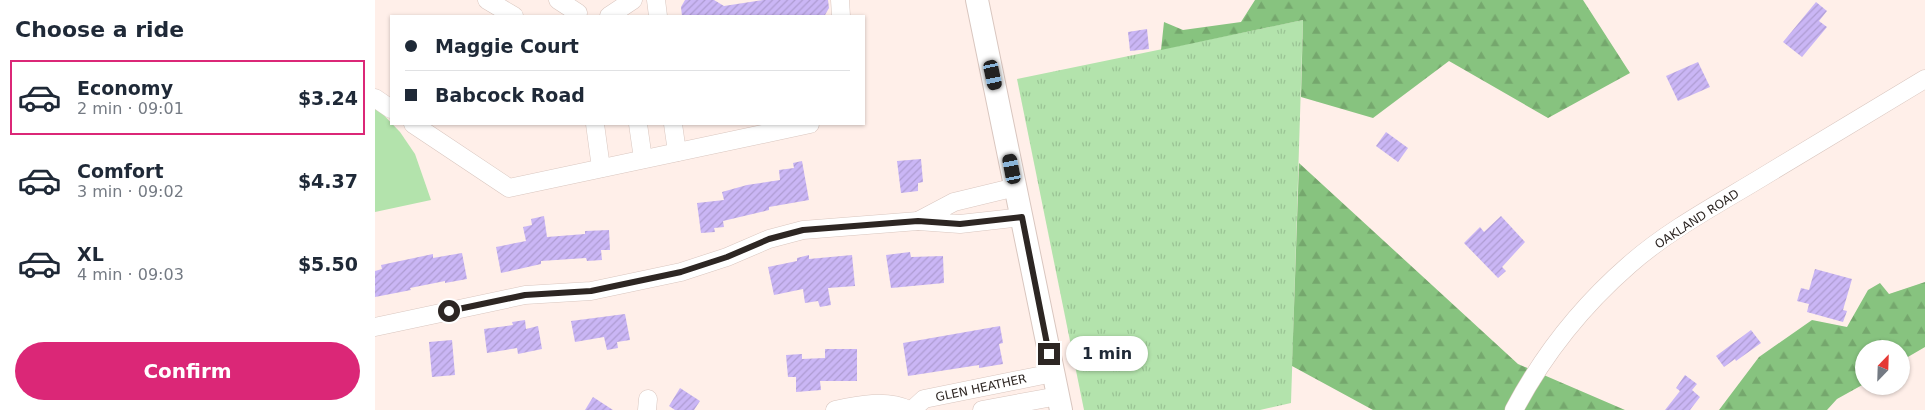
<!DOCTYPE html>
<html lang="en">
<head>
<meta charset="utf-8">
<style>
  body { margin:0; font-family:"DejaVu Sans",sans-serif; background:#f6f6f7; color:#1f2937; height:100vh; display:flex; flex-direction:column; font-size:19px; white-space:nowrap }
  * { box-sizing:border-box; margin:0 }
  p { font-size:16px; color:#747a83 }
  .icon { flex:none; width:28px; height:28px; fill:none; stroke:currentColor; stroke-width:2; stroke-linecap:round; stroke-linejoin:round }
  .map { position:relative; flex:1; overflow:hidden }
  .sheet { display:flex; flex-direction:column; background:#fff; width:375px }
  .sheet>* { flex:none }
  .banner { position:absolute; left:15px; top:15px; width:475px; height:110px; border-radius:0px; box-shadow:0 1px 4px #0004; display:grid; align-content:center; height:110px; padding:0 15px; background:#fff }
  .needle { width:32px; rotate:23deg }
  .buttons { position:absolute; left:1480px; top:340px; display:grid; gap:10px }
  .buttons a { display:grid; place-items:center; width:55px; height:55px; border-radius:50%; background:#fff; box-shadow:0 1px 4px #0004; font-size:25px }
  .end { position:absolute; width:22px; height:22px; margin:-11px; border:6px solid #2d2623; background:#fff; box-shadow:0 0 0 2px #fff }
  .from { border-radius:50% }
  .bubble { position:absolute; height:35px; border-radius:18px; background:#fff; box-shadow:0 1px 4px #0004; font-size:16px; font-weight:700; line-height:35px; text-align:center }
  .car { position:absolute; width:15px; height:30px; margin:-15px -8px; border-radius:6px; box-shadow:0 0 4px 1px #0007; background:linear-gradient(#222 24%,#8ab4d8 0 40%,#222 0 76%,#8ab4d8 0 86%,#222 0) }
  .banner b { display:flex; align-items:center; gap:18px; height:48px; font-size:19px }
  .banner b+b { border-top:1px solid #e0e1e3 }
  .banner i { width:12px; height:12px; background:#1f2937 }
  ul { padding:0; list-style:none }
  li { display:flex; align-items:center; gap:15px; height:75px; margin:0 10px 8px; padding:0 5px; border:2px solid transparent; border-radius:0px }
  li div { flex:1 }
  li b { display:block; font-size:19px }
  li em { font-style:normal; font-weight:700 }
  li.selected { border-color:#db2777 }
  li>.icon { width:45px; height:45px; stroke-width:1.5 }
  h2 { padding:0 15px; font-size:22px; line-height:60px }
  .cta { display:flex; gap:10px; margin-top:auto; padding:10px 15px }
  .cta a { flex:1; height:58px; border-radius:30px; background:#db2777; color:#fff; font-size:20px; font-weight:700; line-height:58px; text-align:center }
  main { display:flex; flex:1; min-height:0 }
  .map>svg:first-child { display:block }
</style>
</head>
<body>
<main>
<section class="sheet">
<h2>Choose a ride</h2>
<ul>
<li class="selected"><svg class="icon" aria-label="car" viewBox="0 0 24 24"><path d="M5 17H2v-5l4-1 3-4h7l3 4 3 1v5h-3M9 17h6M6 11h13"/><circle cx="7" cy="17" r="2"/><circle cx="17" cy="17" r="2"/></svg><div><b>Economy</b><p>2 min · 09:01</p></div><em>$3.24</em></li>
<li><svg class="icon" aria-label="car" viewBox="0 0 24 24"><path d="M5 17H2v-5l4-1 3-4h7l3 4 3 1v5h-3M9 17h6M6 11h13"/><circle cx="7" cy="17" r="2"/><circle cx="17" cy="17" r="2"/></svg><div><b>Comfort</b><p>3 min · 09:02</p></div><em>$4.37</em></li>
<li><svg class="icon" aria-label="car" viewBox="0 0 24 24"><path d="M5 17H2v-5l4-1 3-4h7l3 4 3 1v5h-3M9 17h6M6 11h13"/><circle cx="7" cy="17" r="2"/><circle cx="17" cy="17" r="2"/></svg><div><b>XL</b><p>4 min · 09:03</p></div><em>$5.50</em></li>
</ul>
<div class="cta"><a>Confirm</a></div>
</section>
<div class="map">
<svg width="1550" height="410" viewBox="0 0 1550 410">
  <defs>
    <pattern id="grass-tufts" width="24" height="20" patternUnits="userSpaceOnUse" patternTransform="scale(1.25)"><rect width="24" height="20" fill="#b3e3ac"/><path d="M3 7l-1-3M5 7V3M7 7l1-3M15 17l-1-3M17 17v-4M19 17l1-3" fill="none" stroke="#9ac394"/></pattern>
    <pattern id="forest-firs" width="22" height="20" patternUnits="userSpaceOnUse" patternTransform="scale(1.25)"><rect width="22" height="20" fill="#87c37f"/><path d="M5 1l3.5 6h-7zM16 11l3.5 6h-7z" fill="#75a76d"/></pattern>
    <pattern id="building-hatch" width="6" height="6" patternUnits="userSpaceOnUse" patternTransform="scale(1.25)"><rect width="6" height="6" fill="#cab6f5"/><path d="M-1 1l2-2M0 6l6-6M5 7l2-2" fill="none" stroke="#ae9cd2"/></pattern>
  </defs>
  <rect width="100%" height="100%" fill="#ffefe9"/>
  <polygon fill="url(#grass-tufts)" points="928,20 916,403 885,410 709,410 642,79"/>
  <g fill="url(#forest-firs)">
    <polygon points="880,0 1208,0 1255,73 1173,118 1074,61 998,118 926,97 928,20 786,50 789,22 808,30 866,22"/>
    <polygon points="924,163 1143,364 1250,410 998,410 917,366"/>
    <polygon points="1550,282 1550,347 1526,361 1526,349 1489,349 1489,384 1462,399 1452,410 1344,410 1384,357 1437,320 1472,327 1493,290 1505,283 1514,294"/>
  </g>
  <polygon fill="#b3e3ac" points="0,106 25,132 40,154 56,200 0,212"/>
  <g fill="url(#building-hatch)">
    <polygon points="310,0 339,0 349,6 388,0 453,0 454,8 450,15 445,16 307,16 306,7"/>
    <polygon points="1441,2 1452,11 1444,21 1452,27 1427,57 1408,42"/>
    <polygon points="772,29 774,49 755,51 753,32"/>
    <polygon points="1323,62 1335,87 1303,101 1291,76"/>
    <polygon points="1011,132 1033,148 1023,162 1001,146"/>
    <polygon points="546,159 548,182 543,183 543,191 526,193 522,161"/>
    <polygon points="427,161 434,200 394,207 394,210 348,221 349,227 339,228 340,232 326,233 322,203 349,200 347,192 372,185 405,180 404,170 419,168 418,163"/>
    <polygon points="169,216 172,237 210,234 210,231 234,230 235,250 226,250 227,260 212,261 211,258 166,261 166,264 126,273 121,247 151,241 148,227 157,225 156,219"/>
    <polygon points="1126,216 1150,242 1127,267 1131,271 1123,278 1089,243 1105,227 1109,232"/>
    <polygon points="535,252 536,257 568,256 569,283 516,288 511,255"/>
    <polygon points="87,253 92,279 70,283 70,281 35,288 36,290 0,297 0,271 7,269 6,265 58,254 58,258"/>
    <polygon points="434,255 434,259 477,255 480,286 453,288 456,305 445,307 443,301 430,303 428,289 399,295 393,267 422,261 422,258"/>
    <polygon points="1440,269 1477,279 1468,310 1472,311 1468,322 1432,312 1434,304 1422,301 1426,288 1434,290"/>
    <polygon points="250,314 255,340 242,342 243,348 232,350 229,337 200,342 196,321"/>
    <polygon points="150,320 151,329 163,326 167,349 143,354 142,348 112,353 109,329 138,325 137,322"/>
    <polygon points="625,326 628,343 624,344 628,364 604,368 604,365 533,376 528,343"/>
    <polygon points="1376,330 1386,343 1361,361 1360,359 1349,367 1341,356"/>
    <polygon points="77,340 80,375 57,377 54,342"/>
    <polygon points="450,349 482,349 482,381 445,381 446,390 421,392 421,377 413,377 411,355 427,354 427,359 450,358"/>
    <polygon points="1310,375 1322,384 1317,390 1325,397 1315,410 1290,410 1305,391 1301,388"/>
    <polygon points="305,388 325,401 319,410 300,410 294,406"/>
    <polygon points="218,397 238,410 210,410"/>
  </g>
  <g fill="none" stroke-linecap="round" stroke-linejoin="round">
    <g stroke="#d9c6bf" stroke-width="19">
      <g id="minor">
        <polyline points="112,0 139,16"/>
        <polyline points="183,0 203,13"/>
        <polyline points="281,0 283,16"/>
        <polyline points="465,0 466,16"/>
        <polyline points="234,16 258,0"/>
        <polyline points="0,98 16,109"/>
        <polyline points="38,124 134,188 435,124"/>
        <polyline points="220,124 226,168"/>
        <polyline points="263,124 268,159"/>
        <polyline points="298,124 302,152"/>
        <polyline points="641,187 579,202 543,221 585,224 647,217"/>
        <polyline points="0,327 150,295 216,291 306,272 352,257 394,239 428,230 543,221"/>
        <polyline points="272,410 273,399"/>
        <path d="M460,410C483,405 512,399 534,410"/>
        <polyline points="537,410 549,399 678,373"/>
        <polyline points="607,410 683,396"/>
        <path d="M1139,410C1168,355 1207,306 1254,265C1296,228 1347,202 1394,173C1446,142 1498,110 1550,79"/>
      </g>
    </g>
    <g stroke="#d9c6bf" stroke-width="24">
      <polyline id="major" points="602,0 686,410"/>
    </g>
    <use href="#minor" stroke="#fff" stroke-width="18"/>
    <use href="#major" stroke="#fff" stroke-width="22"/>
  </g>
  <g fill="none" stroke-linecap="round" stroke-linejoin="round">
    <polyline stroke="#2d2623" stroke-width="6" points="74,311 150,295 216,291 306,272 352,257 394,239 428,230 543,221 585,224 647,217 674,354"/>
  </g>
  <g text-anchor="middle" stroke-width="4.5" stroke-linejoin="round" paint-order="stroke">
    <g font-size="12" fill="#2d2623" stroke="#fff">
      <text transform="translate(1322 219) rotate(-33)" y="4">OAKLAND ROAD</text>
      <text transform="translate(606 388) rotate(-12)" y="4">GLEN HEATHER</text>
    </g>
  </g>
</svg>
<div class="buttons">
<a><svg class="needle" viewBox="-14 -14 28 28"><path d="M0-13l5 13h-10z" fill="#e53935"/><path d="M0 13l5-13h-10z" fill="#747a83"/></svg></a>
</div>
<i class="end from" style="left:74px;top:311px"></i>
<i class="end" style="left:674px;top:354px"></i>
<div class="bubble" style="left:691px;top:336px;width:82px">1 min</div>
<i class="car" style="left:618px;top:75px;rotate:168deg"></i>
<i class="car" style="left:637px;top:169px;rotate:349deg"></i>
<div class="banner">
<b><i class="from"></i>Maggie Court</b>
<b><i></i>Babcock Road</b>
</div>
</div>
</main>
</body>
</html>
